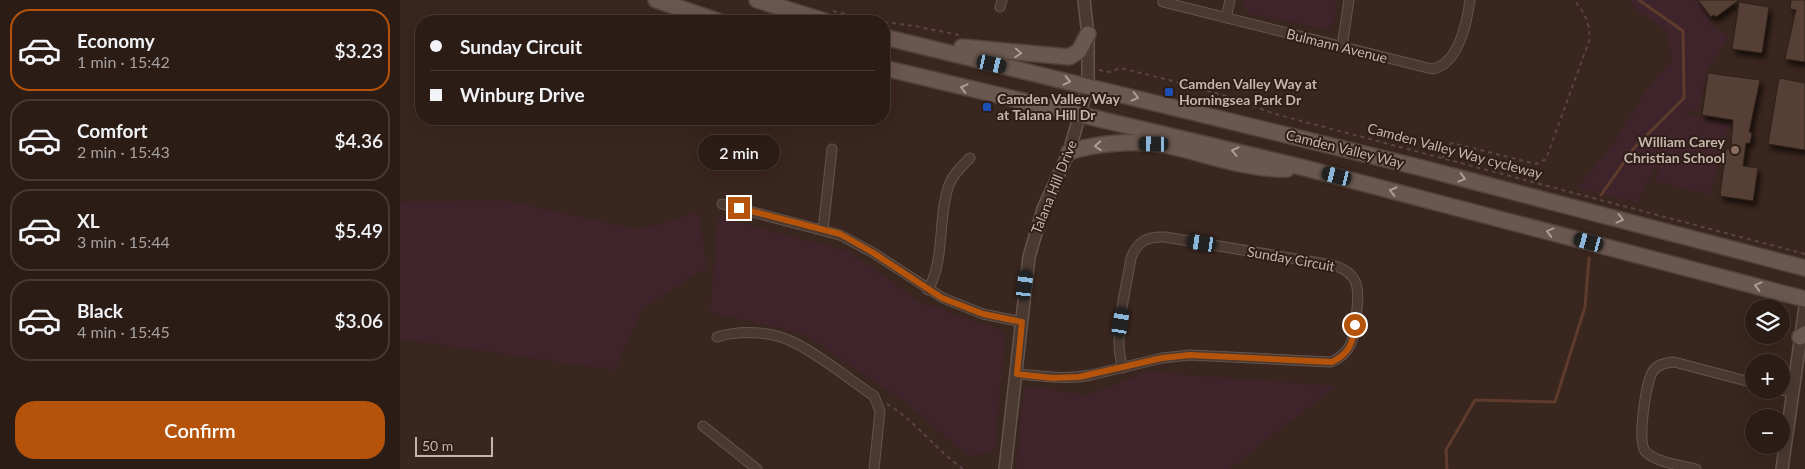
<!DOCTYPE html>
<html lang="en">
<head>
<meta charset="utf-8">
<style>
  body { margin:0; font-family:Lato,sans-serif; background:#33251f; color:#f1f3f6; height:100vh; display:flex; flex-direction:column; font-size:19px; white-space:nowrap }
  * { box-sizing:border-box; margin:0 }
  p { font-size:16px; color:#a6a1a1 }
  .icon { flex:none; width:28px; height:28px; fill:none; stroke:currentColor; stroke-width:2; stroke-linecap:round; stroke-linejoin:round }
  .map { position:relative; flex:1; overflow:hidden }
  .details { display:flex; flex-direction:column; background:#2b1c16; width:400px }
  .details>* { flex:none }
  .guide { position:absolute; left:15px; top:15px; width:475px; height:110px; border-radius:20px; box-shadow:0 5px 20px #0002,0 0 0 1px #473a35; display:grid; align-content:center; height:110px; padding:0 15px; background:#2b1c16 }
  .controls { position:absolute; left:1345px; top:299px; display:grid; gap:10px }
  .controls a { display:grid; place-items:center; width:45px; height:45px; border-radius:50%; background:#2b1c16; box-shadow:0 5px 20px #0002,0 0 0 1px #473a35; font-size:25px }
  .scale { position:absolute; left:15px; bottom:12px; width:78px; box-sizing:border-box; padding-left:5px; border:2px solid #c6b4ab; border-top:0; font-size:14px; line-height:18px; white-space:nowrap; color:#c6b4ab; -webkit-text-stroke:4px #2e1e17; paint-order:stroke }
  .end { position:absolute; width:22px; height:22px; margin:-11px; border:6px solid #b45309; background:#fff; box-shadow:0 0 0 2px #fff }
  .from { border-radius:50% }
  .bubble { position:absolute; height:35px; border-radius:18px; background:#2b1c16; box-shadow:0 5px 20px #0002,0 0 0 1px #473a35; font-size:16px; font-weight:600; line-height:35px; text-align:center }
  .car { position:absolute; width:15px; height:30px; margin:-15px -8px; border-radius:6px; box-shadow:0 0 4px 1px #0007; background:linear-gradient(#222 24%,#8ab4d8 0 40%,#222 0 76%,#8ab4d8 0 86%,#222 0) }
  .guide b { display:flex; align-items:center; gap:18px; height:48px; font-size:19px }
  .guide b+b { border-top:1px solid #473a35 }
  .guide i { width:12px; height:12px; background:#f1f3f6 }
  ul { padding:9px 0 0; list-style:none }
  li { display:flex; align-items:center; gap:15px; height:82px; margin:0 10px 8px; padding:0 5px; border:2px solid #473a35; border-radius:20px }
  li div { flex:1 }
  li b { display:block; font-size:19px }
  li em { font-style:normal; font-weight:600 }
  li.active { border-color:#b45309 }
  li>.icon { width:45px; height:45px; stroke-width:1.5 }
  .button { display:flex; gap:10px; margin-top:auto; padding:10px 15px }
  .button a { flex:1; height:58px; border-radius:20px; background:#b45309; color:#fff; font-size:20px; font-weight:600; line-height:58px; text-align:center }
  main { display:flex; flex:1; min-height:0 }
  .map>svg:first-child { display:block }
</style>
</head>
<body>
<main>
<section class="details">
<ul>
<li class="active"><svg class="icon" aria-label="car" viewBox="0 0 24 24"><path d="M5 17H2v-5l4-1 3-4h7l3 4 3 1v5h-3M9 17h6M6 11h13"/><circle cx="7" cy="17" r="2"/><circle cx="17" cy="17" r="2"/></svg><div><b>Economy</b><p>1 min · 15:42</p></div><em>$3.23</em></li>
<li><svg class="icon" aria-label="car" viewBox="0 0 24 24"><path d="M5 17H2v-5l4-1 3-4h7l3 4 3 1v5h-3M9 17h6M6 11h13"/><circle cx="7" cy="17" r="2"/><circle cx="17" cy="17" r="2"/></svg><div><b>Comfort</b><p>2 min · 15:43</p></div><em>$4.36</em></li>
<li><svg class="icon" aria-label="car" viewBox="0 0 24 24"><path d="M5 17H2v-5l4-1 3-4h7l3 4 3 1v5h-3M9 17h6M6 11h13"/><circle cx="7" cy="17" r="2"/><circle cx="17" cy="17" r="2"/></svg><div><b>XL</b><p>3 min · 15:44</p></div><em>$5.49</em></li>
<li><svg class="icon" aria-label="car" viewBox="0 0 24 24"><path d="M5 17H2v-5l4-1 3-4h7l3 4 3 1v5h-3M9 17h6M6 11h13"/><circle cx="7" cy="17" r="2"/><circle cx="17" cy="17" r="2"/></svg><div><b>Black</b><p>4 min · 15:45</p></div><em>$3.06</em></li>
</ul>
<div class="button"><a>Confirm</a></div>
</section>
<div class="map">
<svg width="1405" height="469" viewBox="0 0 1405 469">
  <defs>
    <filter id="shadow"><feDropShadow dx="3" dy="5" stdDeviation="2.5" flood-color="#0009"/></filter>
  </defs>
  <rect width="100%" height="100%" fill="#39261e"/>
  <g fill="#40242b">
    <polygon points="844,0 937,0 934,22 928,29 851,14 842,5"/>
    <polygon points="1229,0 1293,0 1302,4 1311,22 1328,37 1307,71 1298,112 1286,110 1284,113 1329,125 1310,195 1256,181 1262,155 1237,203 1177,188 1217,138 1249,86 1272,60 1267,31 1237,10"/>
    <polygon points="103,200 240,230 298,212 307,267 242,309 215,370 0,339 0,202"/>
    <polygon points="318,217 448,251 521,302 605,332 595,450 569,457 499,398 404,334 310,312"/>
    <polygon points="747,372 936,386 829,469 616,469 624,386 688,395"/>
  </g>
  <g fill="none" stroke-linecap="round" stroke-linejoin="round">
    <g stroke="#5e3b2c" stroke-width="3">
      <polyline points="1201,195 1234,148 1284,98 1283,31 1239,0"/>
      <polyline points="1047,469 1046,450 1075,400 1155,402 1185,307 1189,258"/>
    </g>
  </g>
  <g fill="#574036" stroke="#302019" filter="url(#shadow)">
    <polygon points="1298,0 1339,0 1316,17 1314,15 1311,17"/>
    <polygon points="1391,0 1405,0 1405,62 1385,59 1396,10 1390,9"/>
    <polygon points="1339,2 1369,7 1362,53 1332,49"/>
    <polygon points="1308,73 1360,80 1349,132 1352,133 1350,143 1346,143 1343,166 1358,168 1353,201 1320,196 1326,149 1331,149 1333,120 1302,115"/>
    <polygon points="1379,78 1405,83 1405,150 1368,144"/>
  </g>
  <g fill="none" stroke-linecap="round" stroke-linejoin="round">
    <g stroke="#64544c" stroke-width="11">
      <g id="minor">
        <path d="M763,0V2L1032,69C1058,65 1067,23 1070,0"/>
        <polyline points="600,7 602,0"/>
        <polyline points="826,18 830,0"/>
        <polyline points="942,47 949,0"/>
        <polyline points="322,204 440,235 472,252 543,298 583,314 622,322"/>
        <polyline points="423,230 432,149"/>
        <path d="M528,290C546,257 537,219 549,185C553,174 562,166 570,158"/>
        <path d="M317,337C340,330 371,331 393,342C419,354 450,380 474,396L480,411L474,469"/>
        <path d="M617,374C642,376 666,380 691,375L762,358L790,355L931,362C952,353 954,338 956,318C959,292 962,273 932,265L765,237C747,236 737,242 731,258C726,291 712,337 723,368"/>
        <polyline points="1381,390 1392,392"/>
        <polyline points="303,426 357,469"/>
        <path d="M1296,469C1281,465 1256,463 1245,451C1237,441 1246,381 1253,371C1258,364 1265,363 1274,362L1354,383"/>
      </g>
    </g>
    <g stroke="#64544c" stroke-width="14">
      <g id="tertiary">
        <polyline points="605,469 629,257 643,209 669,152 688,86 688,36 684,0"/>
        <polyline points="1382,469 1405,307"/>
      </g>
    </g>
    <g stroke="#53423b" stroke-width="18">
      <g id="primary">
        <polyline points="256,0 318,21"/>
        <polyline points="357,0 425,21"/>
        <polyline points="484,37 1022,168 1405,268"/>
        <polyline points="562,47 669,57 679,51 688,34"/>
        <polyline points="484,68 901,167 1405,299"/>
        <path d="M669,152C697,143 734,140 764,145C805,153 844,170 887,169"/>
        <polyline points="1400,337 1405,334"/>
      </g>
    </g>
    <g stroke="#5c4247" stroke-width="2" stroke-dasharray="4 4" stroke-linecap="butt">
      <polyline points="433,11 474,21"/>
      <polyline points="484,22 514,26 559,35"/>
      <polyline points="699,70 710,72 720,68 769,80 826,96 875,114 1405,254"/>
      <path d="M1043,158L1045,148L1052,143L1136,164L1146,159L1189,41C1191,25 1185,13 1174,0"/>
      <path d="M487,404C516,421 536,450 563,469"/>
    </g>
    <use href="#minor" stroke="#493931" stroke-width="9"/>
    <use href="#tertiary" stroke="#493931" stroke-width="11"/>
    <use href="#primary" stroke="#6a574f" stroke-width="15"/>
  </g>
  <defs><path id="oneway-chevron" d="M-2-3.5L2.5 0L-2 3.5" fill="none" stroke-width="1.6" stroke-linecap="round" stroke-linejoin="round" transform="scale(1.25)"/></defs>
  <g stroke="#af9d94">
    <use href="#oneway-chevron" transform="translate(618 53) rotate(4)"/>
    <use href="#oneway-chevron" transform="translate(667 81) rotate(13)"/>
    <use href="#oneway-chevron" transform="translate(564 88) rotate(-166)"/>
    <use href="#oneway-chevron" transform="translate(735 97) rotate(14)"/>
    <use href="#oneway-chevron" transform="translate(698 146) rotate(175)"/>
    <use href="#oneway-chevron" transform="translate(835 151) rotate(-167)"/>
    <use href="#oneway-chevron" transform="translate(1062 178) rotate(15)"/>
    <use href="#oneway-chevron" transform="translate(993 191) rotate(-166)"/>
    <use href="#oneway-chevron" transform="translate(1220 219) rotate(14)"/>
    <use href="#oneway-chevron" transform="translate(1150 232) rotate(-165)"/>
    <use href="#oneway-chevron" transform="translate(1358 286) rotate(-165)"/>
  </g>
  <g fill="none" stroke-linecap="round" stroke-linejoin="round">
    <path stroke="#b45309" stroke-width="6" d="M339,208L440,234L472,252L542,298L583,314L622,322L617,374L652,378L679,377L762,358L790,355L932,362C949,354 953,343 955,325"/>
  </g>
  <g fill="#1a4fb4" stroke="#2e1e17" stroke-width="2">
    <rect x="764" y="87" width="10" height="10" rx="2.5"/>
    <rect x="582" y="102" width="10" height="10" rx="2.5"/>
  </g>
  <circle fill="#8d6e63" stroke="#2e1e17" stroke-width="2" cx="1335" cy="150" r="5"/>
  <g text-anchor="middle" stroke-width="4" stroke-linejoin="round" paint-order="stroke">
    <g font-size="14" fill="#c6b4ab" stroke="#2e1e17">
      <text transform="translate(937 46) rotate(14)" y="5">Bulmann Avenue</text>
      <text transform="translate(945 149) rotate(14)" y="5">Camden Valley Way</text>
      <text transform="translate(1055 151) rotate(15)" y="5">Camden Valley Way cycleway</text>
      <text transform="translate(654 187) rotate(-68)" y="5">Talana Hill Drive</text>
      <text transform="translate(891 259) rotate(10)" y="5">Sunday Circuit</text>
    </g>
    <g font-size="14" font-weight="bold" fill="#c6b4ab" stroke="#2e1e17" text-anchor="start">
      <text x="779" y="89">Camden Valley Way at<tspan x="779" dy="16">Horningsea Park Dr</tspan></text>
      <text x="597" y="104">Camden Valley Way<tspan x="597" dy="16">at Talana Hill Dr</tspan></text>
      <text x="1325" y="147" text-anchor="end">William Carey<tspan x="1325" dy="16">Christian School</tspan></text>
    </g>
  </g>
</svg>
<div class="controls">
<a><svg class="icon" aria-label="layers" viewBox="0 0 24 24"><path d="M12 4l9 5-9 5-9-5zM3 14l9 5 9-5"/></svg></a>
<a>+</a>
<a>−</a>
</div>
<div class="scale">50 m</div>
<i class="end from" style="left:955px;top:325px"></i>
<i class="end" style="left:339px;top:208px"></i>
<div class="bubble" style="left:298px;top:135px;width:82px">2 min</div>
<i class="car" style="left:592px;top:64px;rotate:103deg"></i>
<i class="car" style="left:754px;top:144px;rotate:271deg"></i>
<i class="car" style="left:937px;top:176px;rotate:284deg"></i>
<i class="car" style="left:1189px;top:242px;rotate:285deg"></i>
<i class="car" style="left:802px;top:243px;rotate:279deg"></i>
<i class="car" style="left:625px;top:285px;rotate:7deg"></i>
<i class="car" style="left:721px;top:322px;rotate:9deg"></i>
<div class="guide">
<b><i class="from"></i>Sunday Circuit</b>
<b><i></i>Winburg Drive</b>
</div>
</div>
</main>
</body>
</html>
